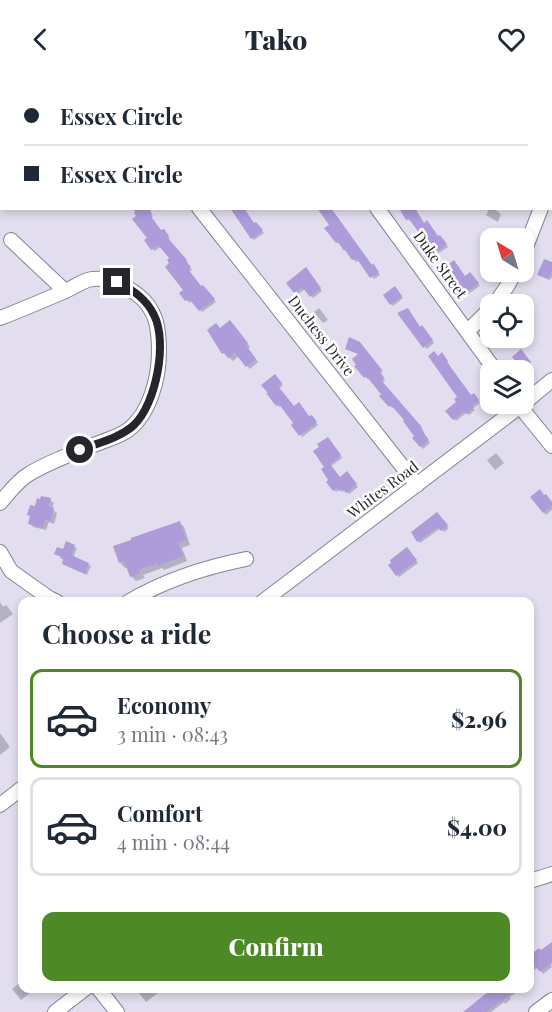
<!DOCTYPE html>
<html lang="en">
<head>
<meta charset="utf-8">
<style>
  body { margin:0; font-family:"Playfair Display",serif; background:#f6f6f7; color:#1f2937; height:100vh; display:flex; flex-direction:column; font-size:22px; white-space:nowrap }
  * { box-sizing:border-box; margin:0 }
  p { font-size:20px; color:#747a83 }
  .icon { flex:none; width:33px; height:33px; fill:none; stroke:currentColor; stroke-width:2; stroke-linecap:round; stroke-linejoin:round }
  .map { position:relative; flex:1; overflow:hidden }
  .sheet { position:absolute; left:18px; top:519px; width:516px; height:396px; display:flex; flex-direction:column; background:#fff; border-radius:12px; box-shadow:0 3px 9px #0003 }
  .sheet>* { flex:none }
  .guide { position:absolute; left:0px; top:0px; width:552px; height:132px; box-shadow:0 3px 9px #0003; display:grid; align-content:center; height:132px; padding:0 24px; background:#fff }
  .needle { width:39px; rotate:322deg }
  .controls { position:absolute; left:480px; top:150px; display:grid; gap:12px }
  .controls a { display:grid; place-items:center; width:54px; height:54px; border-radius:12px; background:#fff; box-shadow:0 3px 9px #0003; font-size:30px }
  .end { position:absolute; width:27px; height:27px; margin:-14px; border:8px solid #27252c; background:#fff; box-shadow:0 0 0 3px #fff }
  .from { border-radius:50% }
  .guide b { display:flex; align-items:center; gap:21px; height:57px; font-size:22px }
  .guide b+b { border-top:2px solid #e0e1e3 }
  .guide i { width:15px; height:15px; background:#1f2937 }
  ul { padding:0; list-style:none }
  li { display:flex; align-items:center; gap:18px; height:99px; margin:0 12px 9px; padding:0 12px; border:3px solid #e0e1e3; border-radius:12px }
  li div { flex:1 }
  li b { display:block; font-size:22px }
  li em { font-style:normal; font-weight:800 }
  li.active { border-color:#4d8927 }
  li>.icon { width:54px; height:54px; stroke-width:1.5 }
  h2 { padding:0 24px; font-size:27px; line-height:72px }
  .primary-button { display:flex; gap:12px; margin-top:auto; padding:12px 24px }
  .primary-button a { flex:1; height:69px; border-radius:12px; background:#4d8927; color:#fff; font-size:24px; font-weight:800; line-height:69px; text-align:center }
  header { display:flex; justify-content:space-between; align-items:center; height:78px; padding:0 24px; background:#fff; font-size:27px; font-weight:800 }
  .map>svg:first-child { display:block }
</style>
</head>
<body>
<header><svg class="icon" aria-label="back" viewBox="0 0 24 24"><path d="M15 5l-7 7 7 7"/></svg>Tako<svg class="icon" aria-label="heart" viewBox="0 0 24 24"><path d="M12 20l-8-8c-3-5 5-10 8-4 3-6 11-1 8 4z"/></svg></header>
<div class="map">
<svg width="552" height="934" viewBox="0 0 552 934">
  <rect width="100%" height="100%" fill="#e2def0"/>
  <g fill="#0003">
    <polygon points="531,0 551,0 552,1 552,28 550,29 550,2 532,2"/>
    <polygon points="132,130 147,130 153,138 151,140 162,154 166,155 170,160 168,162 188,185 187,186 192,192 189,194 201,210 205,211 216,224 202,234 192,222 189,225 181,215 185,212 171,186 171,181 160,169 155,173 152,171 146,162 149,160 138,138"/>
    <polygon points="490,130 493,130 501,136 498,144 486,137"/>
    <polygon points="403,133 424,146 438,160 442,161 448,169 439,175 423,158 412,142 410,143 408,141"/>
    <polygon points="256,146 264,155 254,162 252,160"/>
    <polygon points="326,150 372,188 375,189 380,197 374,201 360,182 356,184 341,165 339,166 337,164"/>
    <polygon points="552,186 552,199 550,202 538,197"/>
    <polygon points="308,193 322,213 313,220 305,211 297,217 288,205"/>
    <polygon points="472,198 480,208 468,216 466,214 465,199"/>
    <polygon points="397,212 403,220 393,228 391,226"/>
    <polygon points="319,230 328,242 323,245 314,234"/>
    <polygon points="233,247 250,269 248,271 258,284 250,291 239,278 233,283 224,275 220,251"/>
    <polygon points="420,250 424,251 434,265 427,271 425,269"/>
    <polygon points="362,268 383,294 380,295 385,302 382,305 423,352 425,358 430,365 423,371 415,360 416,359 406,343 394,328 392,330 390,328 382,318 383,317 369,299 367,301 356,288 360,277 347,270"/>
    <polygon points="521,273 532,287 525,292 514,279"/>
    <polygon points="438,279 444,279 449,286 448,287 472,319 474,317 480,325 473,330 475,332 469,337 466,335 456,343 447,333 458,324 459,319"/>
    <polygon points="275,298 283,307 279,311 294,330 310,340 311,339 318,347 302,359 296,345 282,327 279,329 268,316"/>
    <polygon points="330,363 342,380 331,388 340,401 349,398 358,409 349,416 345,412 342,414 339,411 336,414 334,412 326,389"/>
    <polygon points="496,375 504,385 495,392 487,382"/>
    <polygon points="532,419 552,425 552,432 546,437"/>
    <polygon points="50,422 54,425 52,431 57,435 54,446 49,444 46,452 33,449 30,445 36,430"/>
    <polygon points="437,436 449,450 444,454 441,450 420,465 418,463"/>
    <polygon points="179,444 184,449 190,467 182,470 187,483 164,492 162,490 143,497 145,500 136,503 131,498 128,489 125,490 120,485"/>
    <polygon points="67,465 77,470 73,480 91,488 87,497 63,486 65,482 62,479"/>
    <polygon points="409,474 418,485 399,499 397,497"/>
    <polygon points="0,524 3,529 6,527 13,536 0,545"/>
    <polygon points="0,655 10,669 0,677"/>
    <polygon points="552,866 552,885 551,886 552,889 543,896 538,889 530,896 530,875 531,877 541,874"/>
    <polygon points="22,903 22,910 36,910 21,922 12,911"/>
    <polygon points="135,910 155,910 158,915 146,924"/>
    <polygon points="495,910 519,910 519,913 510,919 511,921 505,926 504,924 491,934 465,934"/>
  </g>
  <g fill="#ad9cd9">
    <polygon points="140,130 149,130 152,136 150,137 161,152 164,151 169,158 167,159 187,182 186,183 191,189 188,191 201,208 203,207 215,221 199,233 189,221 185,223 179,215 183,212 165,189 169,185 167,182 169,180 158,167 151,172 144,162 147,160 132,141 136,138 134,135"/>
    <polygon points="230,130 244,130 254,145 256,144 263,152 251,161"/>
    <polygon points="317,130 331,130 372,187 373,185 379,194 370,200 357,181 352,182 345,172 344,173 338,164 336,165 324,150 329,147"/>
    <polygon points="399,130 415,130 424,145 427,142 438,158 440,157 447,166 436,174 427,163 423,158 422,159 409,141 406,142"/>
    <polygon points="544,181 552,184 552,193 548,201 537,197"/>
    <polygon points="454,182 465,198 470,194 479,205 465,215 445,189"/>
    <polygon points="306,189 321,210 310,219 302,209 294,215 286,205"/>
    <polygon points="395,208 402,218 390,227 383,217"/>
    <polygon points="408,230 420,249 422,247 433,262 423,270 397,235"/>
    <polygon points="230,242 248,265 246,267 256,281 246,289 235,275 228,280 224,275 222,276 207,252 216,245 220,250"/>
    <polygon points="349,259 360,264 382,292 379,293 384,299 381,302 421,348 423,354 429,362 420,369 412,360 414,358 403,343 404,342 391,327 389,329 379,318 381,316 366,298 364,300 354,288 356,287 352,281 358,276 345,271"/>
    <polygon points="521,271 531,284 522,291 512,279"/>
    <polygon points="434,273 438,278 442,274 448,283 447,284 471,317 474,315 479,322 472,327 474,329 466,336 464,333 453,342 445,333 456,324 454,321 457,319 428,278"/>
    <polygon points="275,296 282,305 278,308 294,328 299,324 309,338 312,337 317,344 299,358 291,347 293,345 279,326 276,328 266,315 268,315 261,307"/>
    <polygon points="328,359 341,377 330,386 340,399 347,393 357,406 346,415 342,411 339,413 336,410 333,413 326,404 328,402 321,391 324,389 313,373 319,369 317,366"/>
    <polygon points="540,411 544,417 546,416 552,424 552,428 543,435 530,419"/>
    <polygon points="41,418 51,420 49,428 54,430 51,443 45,441 43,450 28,446 30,438 27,437 30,427 35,428 37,420 40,421"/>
    <polygon points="437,434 448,447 441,453 438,449 417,464 411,454"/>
    <polygon points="180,443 186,462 178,464 183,478 157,488 157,485 139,492 140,495 130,499 124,483 119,485 113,468 131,462 131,460"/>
    <polygon points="66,463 75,467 71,477 89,485 85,496 62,486 63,481 60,480 61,479 54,476 57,469 63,471"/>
    <polygon points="407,469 417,482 396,498 388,487 391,485 390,482"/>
    <polygon points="552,864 552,885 540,894 535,888 530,892 530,877 539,870 541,872"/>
    <polygon points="493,910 516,910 501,925 500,923 486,934 463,934"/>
  </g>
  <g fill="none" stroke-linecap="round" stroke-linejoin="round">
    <g stroke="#868292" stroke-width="16">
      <g id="minor">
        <polyline points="82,0 84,2"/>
        <polyline points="279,0 280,2"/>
        <polyline points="505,0 506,2"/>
        <polyline points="38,2 39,0"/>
        <polyline points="416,2 418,0"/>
        <polyline points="550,42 552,41"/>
        <polyline points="0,43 2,42"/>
        <polyline points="550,113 552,111"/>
        <polyline points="199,130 417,407"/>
        <polyline points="377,130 495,292"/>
        <polyline points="11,162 65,213"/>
        <polyline points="524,174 541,130"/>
        <polyline points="495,226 508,207 515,194"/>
        <path d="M0,240C21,232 42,223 63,214C73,210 81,203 92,201C109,199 125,207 138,217C157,232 159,251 159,274C159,299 150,336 128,352C120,358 109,361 99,365C76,374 50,383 29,396C17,403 9,415 0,425"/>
        <polyline points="468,253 490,231"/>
        <polyline points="524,325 552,302"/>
        <polyline points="518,326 552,368"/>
        <polyline points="0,474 11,493 49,520 57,524"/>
        <path d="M128,524C163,503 206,489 246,481"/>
        <polyline points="262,524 523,326"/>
        <polyline points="0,727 22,710"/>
        <polyline points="530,803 552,796"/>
        <polyline points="98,910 117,934"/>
        <polyline points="55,934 86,910"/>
        <polyline points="536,934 552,922"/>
      </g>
    </g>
    <use href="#minor" stroke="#fff" stroke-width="14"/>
  </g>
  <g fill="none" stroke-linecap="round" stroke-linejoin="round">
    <path stroke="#27252c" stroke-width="8" d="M80,372C97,365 120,360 134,347C156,326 168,264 154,237C147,222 132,211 117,204"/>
  </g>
  <g text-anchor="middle" stroke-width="5" stroke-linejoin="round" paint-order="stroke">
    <g font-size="15" fill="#27252c" stroke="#fff">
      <text transform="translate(440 187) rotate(54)" y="5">Duke Street</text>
      <text transform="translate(321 258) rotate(52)" y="5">Duchess Drive</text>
      <text transform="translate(383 412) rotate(-37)" y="5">Whites Road</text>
    </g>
  </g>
</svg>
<div class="controls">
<a><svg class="needle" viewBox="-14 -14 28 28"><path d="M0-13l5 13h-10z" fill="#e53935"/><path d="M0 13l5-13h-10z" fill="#747a83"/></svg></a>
<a><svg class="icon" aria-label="locate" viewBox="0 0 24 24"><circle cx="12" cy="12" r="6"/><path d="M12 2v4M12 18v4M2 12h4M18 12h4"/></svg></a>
<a><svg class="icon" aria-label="layers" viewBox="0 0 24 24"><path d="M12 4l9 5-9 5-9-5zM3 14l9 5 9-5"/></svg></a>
</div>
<i class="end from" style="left:80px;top:372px"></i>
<i class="end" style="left:117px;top:204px"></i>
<div class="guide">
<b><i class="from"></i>Essex Circle</b>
<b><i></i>Essex Circle</b>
</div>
<section class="sheet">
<h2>Choose a ride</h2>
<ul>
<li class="active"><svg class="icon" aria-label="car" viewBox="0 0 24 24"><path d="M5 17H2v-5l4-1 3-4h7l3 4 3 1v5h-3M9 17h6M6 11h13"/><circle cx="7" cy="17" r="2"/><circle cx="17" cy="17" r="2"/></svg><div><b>Economy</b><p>3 min · 08:43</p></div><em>$2.96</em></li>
<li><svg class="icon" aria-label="car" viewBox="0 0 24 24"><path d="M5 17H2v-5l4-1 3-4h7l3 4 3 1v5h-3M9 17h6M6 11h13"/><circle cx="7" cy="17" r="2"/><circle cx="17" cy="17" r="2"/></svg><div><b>Comfort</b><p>4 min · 08:44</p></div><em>$4.00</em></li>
</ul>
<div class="primary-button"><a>Confirm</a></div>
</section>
</div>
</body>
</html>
